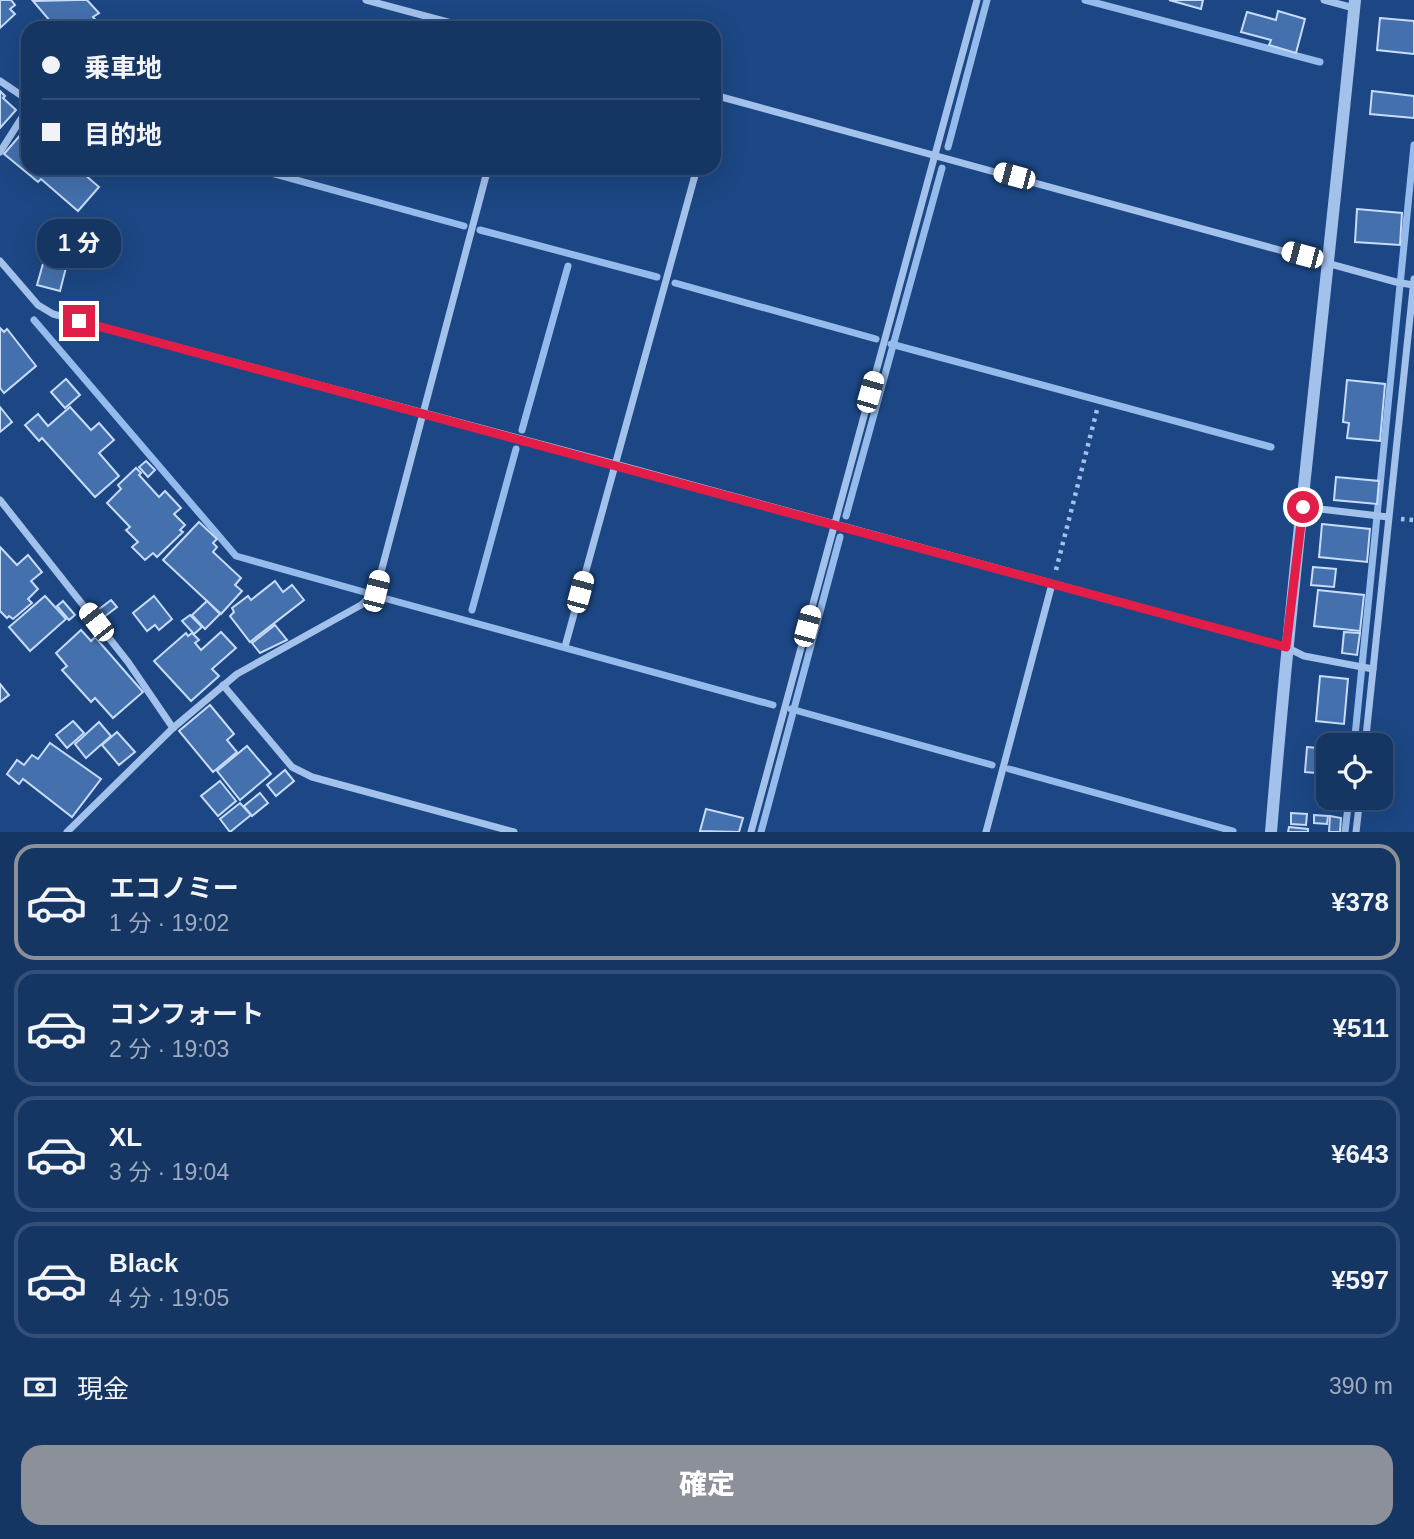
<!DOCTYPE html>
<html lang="ja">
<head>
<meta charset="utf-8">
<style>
  body { margin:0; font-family:Helvetica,"Noto Sans JP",sans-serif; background:#1e3d69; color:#f1f3f6; height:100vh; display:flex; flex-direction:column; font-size:26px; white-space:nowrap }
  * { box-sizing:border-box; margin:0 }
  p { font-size:23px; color:#9dabbe }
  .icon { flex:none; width:38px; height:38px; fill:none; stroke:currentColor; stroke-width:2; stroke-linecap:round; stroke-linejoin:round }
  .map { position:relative; height:832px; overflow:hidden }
  .sheet { display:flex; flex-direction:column; background:#153563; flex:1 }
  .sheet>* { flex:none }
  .top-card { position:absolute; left:21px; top:21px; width:700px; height:154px; border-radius:21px; box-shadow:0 7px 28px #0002,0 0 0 2px #345078; display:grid; align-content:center; height:154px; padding:0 21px; background:#153563 }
  .tools { position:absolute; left:1316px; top:733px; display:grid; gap:14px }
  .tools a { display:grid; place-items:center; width:77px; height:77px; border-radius:14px; background:#153563; box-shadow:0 7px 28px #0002,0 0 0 2px #345078; font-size:35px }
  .end { position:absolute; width:32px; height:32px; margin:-16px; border:9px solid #e11d48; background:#fff; box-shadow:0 0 0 4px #fff }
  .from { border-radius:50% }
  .bubble { position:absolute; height:49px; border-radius:21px; background:#153563; box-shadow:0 7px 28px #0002,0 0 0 2px #345078; font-size:23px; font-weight:800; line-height:49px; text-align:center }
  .car { position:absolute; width:21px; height:42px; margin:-21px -10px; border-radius:9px; box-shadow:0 0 5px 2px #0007; background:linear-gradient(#fff 24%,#345 0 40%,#fff 0 76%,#345 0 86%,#fff 0) }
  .top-card b { display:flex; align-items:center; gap:24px; height:66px; font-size:26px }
  .top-card b+b { border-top:2px solid #345078 }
  .top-card i { width:18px; height:18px; background:#f1f3f6 }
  ul { padding:12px 0 0; list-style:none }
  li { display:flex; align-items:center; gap:21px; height:116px; margin:0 14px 10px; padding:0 7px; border:4px solid #345078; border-radius:21px }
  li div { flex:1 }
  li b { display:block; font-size:26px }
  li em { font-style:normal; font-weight:800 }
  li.active { border-color:#8c9099 }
  li>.icon { width:63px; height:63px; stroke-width:1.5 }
  .pay { display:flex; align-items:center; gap:18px; height:77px; padding:0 21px; font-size:26px }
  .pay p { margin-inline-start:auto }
  .action { display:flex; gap:14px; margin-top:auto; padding:14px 21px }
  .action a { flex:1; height:80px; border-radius:21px; background:#8c9099; color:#fff; font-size:28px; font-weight:800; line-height:80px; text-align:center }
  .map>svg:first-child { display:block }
</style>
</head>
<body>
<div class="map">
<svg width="1414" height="832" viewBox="0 0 1414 832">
  <rect width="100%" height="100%" fill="#1c4784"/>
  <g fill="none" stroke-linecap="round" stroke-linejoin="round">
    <g stroke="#95bbed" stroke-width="7">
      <polyline points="1085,0 1320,62"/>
      <polyline points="948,147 987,0"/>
      <polyline points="253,168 464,226"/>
      <polyline points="480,230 657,277"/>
      <polyline points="675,283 876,339"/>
      <polyline points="34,320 236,556 364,592"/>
      <polyline points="891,344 1271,447"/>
      <polyline points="522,430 568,266"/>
      <polyline points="846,516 942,168"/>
      <polyline points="380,597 773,705"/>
      <polyline points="472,610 516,449"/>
      <polyline points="791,709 992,765"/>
      <polyline points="1354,746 1414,145"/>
      <polyline points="1009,769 1233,831"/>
      <polyline points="761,832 840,537"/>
      <polyline points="1345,832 1349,798"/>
    </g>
  </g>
  <g fill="#4470ad" stroke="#c6dcf8" stroke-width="2">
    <polygon points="0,0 11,0 15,5 10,9 15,14 0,28"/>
    <polygon points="78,0 87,0 99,13 93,17 102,28 56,28 33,1"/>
    <polygon points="1169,0 1203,0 1201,9"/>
    <polygon points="1278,11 1305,19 1296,53 1269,45 1271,40 1241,32 1247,12 1276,20"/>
    <polygon points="1380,18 1414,21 1414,54 1377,50"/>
    <polygon points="0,91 5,96 3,98 16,110 0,128"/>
    <polygon points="1372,91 1414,96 1414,118 1370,114"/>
    <polygon points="28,126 28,168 77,168 99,187 78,211 41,179 38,182 4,154"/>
    <polygon points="1357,209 1402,213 1400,245 1355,242"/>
    <polygon points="48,246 70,252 60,291 37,285"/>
    <polygon points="0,328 4,332 7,329 36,366 4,393 0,388"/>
    <polygon points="66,379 80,395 65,408 51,392"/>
    <polygon points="1347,380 1385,384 1380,441 1347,438 1349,423 1343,422"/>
    <polygon points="0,407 12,422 0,432"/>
    <polygon points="70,407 91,430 99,423 114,440 99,453 119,476 95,497 42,438 39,441 25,425 38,414 48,426"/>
    <polygon points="146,461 155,470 148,477 139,467"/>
    <polygon points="136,468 141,473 139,475 159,497 165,491 181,508 174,514 185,525 180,530 183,532 157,557 153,553 145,560 132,547 138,542 126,530 130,527 107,503 121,489 118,485"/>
    <polygon points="1336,477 1379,481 1377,504 1334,500"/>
    <polygon points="199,522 217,539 213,543 217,547 213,552 241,578 235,585 242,591 221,614 163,560"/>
    <polygon points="1322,524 1370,529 1367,562 1319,557"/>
    <polygon points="0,547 17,565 28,555 42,572 31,581 38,589 28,599 32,603 13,619 9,616 7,618 0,611"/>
    <polygon points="1313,567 1336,569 1334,587 1311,585"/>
    <polygon points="275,581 283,592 292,585 304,600 250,642 230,616 234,612 232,608 248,596 251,600"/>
    <polygon points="1318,590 1364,595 1360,631 1314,626"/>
    <polygon points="45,596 66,619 30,651 9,627"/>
    <polygon points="154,596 172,619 159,630 155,625 147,631 133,613"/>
    <polygon points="111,600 117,607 104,617 98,610"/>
    <polygon points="63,601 75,615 69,620 57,606"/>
    <polygon points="207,601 220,614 205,629 192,615"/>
    <polygon points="190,615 202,627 194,634 182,621"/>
    <polygon points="275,625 287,640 260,653 252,643"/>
    <polygon points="81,630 91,641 95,637 143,692 113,718 95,698 91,702 62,670 67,666 56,653"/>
    <polygon points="221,632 236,648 212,669 219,676 191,701 154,661 186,633 188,636 192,633 199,640 195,643 201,650"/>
    <polygon points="1344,632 1360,633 1357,655 1342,653"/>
    <polygon points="1320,676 1348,679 1344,724 1316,721"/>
    <polygon points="0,684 9,695 0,702"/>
    <polygon points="210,705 234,734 227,740 237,752 213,772 179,731"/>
    <polygon points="73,721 84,733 67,748 56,735"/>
    <polygon points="99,722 111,736 86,758 75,744"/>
    <polygon points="117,732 135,752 119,765 102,745"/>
    <polygon points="50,743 101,779 72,817 23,779 19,784 7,774 17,760 24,765 32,755 38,759"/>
    <polygon points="247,746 271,774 240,800 217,771"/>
    <polygon points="1307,747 1328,749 1328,774 1305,772"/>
    <polygon points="285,770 294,781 276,796 267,785"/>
    <polygon points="220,781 236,801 218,816 201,796"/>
    <polygon points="260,793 268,803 252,816 244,806"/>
    <polygon points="240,803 251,815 230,832 220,819"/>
    <polygon points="706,809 743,818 739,832 700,831"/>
    <polygon points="1291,813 1307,814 1306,825 1291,824"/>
    <polygon points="1314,815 1328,816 1327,824 1314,823"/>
    <polygon points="1330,816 1341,818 1340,832 1329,832"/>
    <polygon points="1289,827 1308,829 1308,832 1288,832"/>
  </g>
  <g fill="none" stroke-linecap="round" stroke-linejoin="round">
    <g stroke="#a2c1eb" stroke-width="4.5" stroke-dasharray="3.5 5" stroke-linecap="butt">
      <polyline points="1401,519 1414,520"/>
      <polyline points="1056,570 1098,406"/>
    </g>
    <g stroke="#a2c1eb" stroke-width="7">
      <polyline points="366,0 470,28"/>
      <polyline points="1324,0 1354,8"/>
      <polyline points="0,81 28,100"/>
      <polyline points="714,95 1396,282 1413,285"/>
      <polyline points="0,152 28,108"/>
      <polyline points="0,261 38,305 53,314 615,464 1286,647 1304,656 1373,669"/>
      <polyline points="0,500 128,662 173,728"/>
      <polyline points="1303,507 1388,517"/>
      <polyline points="566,643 697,168"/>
      <polyline points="223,685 292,767 312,777 514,832"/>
      <polyline points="1365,746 1414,279"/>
      <polyline points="67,832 173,728 237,674 361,605 376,591 488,168"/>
      <polyline points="751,832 977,0"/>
      <polyline points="986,832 1052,584"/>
      <polyline points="1356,832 1360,798"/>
    </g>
    <path stroke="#a2c1eb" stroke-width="12" d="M1271,832C1294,554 1328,277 1355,0"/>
  </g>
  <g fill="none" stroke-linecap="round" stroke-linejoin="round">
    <polyline stroke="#e11d48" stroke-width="9" points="79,321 1286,647 1303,507"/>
  </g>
</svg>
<div class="tools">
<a><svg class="icon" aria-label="locate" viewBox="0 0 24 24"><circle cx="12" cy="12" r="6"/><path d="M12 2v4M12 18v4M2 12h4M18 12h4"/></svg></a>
</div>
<i class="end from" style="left:1303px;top:507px"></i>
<i class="end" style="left:79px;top:321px"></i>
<div class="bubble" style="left:37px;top:219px;width:84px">1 分</div>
<i class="car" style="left:1014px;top:176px;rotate:285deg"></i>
<i class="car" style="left:1302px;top:255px;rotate:285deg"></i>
<i class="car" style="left:870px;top:392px;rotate:16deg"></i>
<i class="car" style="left:376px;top:591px;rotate:14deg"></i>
<i class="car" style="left:580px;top:592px;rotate:15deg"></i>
<i class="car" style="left:96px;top:622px;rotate:322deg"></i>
<i class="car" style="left:807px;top:626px;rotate:15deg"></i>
<div class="top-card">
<b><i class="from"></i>乗車地</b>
<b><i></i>目的地</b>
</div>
</div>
<section class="sheet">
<ul>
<li class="active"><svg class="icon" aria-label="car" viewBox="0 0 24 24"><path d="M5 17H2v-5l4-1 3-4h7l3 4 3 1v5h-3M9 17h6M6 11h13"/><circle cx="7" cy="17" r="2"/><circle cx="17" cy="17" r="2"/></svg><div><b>エコノミー</b><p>1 分 · 19:02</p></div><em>¥378</em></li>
<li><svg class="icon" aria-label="car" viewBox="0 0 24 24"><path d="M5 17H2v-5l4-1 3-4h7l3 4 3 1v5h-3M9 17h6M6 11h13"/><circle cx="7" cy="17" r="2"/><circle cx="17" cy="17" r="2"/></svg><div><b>コンフォート</b><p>2 分 · 19:03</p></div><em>¥511</em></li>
<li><svg class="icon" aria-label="car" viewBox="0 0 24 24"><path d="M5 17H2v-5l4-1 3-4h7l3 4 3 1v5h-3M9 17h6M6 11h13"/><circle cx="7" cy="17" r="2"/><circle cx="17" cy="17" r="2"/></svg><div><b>XL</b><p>3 分 · 19:04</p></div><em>¥643</em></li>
<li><svg class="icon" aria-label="car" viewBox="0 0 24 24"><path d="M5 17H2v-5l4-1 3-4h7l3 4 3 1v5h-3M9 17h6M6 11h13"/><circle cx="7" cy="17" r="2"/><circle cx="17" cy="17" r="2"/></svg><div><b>Black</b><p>4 分 · 19:05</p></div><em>¥597</em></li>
</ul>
<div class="pay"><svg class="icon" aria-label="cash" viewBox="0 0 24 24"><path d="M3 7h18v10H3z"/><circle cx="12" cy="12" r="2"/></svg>現金<p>390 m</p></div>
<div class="action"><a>確定</a></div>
</section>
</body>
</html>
